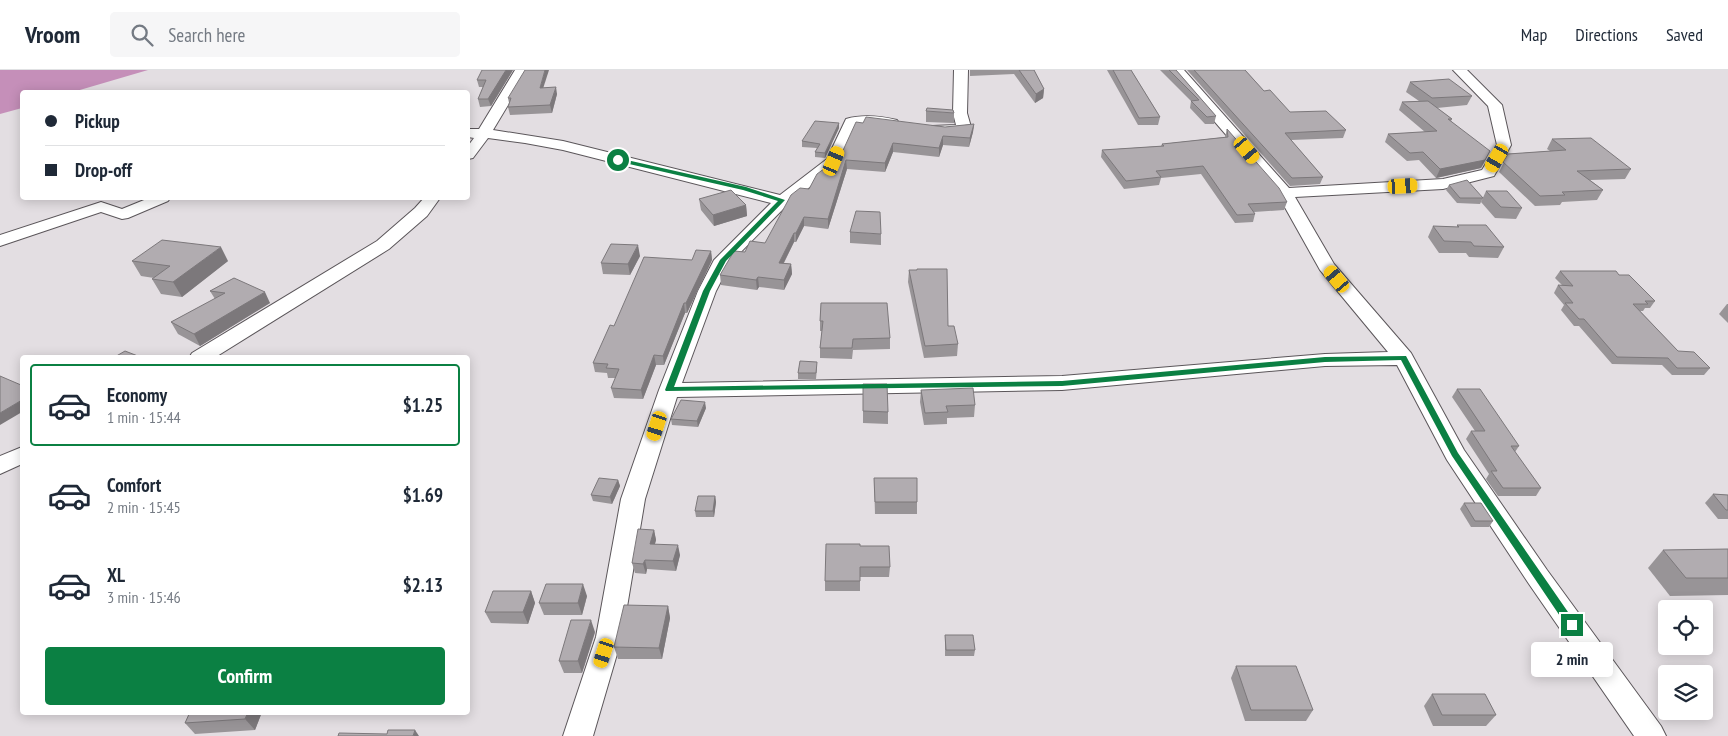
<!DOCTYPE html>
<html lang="en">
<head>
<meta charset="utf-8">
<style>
  body { margin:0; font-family:"PT Sans Narrow",sans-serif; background:#f6f6f7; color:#1f2937; height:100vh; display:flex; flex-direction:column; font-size:19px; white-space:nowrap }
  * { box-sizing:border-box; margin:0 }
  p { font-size:16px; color:#747a83 }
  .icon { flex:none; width:28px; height:28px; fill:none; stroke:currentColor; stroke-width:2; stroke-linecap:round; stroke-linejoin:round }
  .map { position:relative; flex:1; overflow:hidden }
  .panel { position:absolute; left:20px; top:285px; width:450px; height:360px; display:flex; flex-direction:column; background:#fff; border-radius:5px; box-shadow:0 2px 12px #0003 }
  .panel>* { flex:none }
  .banner { position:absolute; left:20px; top:20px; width:450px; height:110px; border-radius:5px; box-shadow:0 2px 12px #0003; display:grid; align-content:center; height:110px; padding:0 25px; background:#fff }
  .controls { position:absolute; left:1658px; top:530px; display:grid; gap:10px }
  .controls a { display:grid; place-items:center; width:55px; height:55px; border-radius:5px; background:#fff; box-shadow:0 2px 12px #0003; font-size:25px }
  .end { position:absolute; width:22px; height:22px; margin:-11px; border:6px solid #0b8043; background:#fff; box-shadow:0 0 0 2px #fff }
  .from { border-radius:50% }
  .bubble { position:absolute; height:35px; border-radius:5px; background:#fff; box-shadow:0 2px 12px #0003; font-size:16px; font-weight:600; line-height:35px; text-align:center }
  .car { position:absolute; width:15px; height:30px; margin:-15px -8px; border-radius:6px; box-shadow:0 0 4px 1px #0007; background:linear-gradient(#f5c518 24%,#345 0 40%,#f5c518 0 76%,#345 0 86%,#f5c518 0) }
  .banner b { display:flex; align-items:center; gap:18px; height:48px; font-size:19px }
  .banner b+b { border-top:1px solid #e0e1e3 }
  .banner i { width:12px; height:12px; background:#1f2937 }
  ul { padding:9px 0 0; list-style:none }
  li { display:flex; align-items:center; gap:15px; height:82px; margin:0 10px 8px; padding:0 15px; border:2px solid transparent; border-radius:5px }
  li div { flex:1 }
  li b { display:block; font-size:19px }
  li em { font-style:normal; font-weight:600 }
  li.on { border-color:#0b8043 }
  li>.icon { width:45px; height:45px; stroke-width:1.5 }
  .primary-button { display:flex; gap:10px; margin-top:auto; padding:10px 25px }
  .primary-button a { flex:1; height:58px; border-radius:5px; background:#0b8043; color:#fff; font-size:20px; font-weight:600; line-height:58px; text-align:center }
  header { display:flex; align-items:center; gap:30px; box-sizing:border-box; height:70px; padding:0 25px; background:#fff; border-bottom:1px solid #e0e1e3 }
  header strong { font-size:24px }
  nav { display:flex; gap:28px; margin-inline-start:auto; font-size:18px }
  .search { width:350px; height:45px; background:#f6f6f7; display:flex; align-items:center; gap:12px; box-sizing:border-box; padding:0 18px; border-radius:5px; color:#747a83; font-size:19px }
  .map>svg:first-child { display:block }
</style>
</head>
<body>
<header>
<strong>Vroom</strong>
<div class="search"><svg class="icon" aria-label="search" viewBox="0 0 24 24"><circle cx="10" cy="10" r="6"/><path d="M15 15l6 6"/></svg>Search here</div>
<nav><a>Map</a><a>Directions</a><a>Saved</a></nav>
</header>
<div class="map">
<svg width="1728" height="666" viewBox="0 0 1728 666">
  <rect width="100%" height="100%" fill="#e3dee2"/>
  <polygon fill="#c58fb9" points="0,0 148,0 73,22 22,22 22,38 0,44"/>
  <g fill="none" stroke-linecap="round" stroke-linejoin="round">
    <g stroke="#5b565a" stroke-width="2">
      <g id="minor">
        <path d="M515,0H529L493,60L563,71L780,125L827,89L846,49C863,44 880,46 897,50L899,53L897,56C884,59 870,51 857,55L839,94L788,134L731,192L716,221L682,313L1062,306L1325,284L1388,282L1320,200L1278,125L1170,0H1184L1289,118L1443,109L1482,100L1497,75L1488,36L1453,0H1467L1502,35L1511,75L1494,106L1443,119L1295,127L1334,194L1411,283L1464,380L1547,500L1661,656L1666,666H1634L1529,514L1447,390L1397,295L1325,296L1062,320L677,327L645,429L622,567L593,666H563L596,567L621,429L659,320L698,221L714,190L771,133L563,80L525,73L488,68L473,88L468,89V76L474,68L468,67V59H479Z"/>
        <path d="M954,0H968L967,43L971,57C963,67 943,65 932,62L930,59L932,56L956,55L953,43Z"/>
        <polygon points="149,128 170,128 168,131 128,148 122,149 101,142 0,176 0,165 95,134 101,132 122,139"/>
        <polygon points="424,128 440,128 427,146 389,179 214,288 189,288 192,283 377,171 415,138"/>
        <polygon points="22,377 22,394 0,404 0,386"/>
      </g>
    </g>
    <use href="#minor" fill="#fff" fill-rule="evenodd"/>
  </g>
  <g fill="#989497">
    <polygon points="513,0 491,36 480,37 478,29 483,17 479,17 477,10"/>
    <polygon points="970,0 1034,0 1044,19 1043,28 1035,33 1014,4 970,6"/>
    <polygon points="1107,0 1131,0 1160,47 1158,55 1138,55"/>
    <polygon points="1160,0 1176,0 1216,46 1214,54 1205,54 1190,38 1191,31"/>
    <polygon points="1187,0 1245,0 1264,21 1290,42 1346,60 1343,68 1291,70 1323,107 1320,114 1290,116"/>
    <polygon points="1410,12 1472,26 1467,35 1437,38 1452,49 1451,51 1486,89 1481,98 1436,108 1419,90 1407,91 1385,72 1388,64 1425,62 1399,40 1402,32 1419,31 1406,22"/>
    <polygon points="544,18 557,24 552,43 510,45 508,37 509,33 508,28"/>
    <polygon points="926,41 954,43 954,53 926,52"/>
    <polygon points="839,53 839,58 825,88 815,87 815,82 817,78 802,77 802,71"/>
    <polygon points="863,53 945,57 974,54 973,62 969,77 943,75 939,87 893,82 885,102 847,99 828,159 804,156 796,172 794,172 784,193 791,194 792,204 784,220 759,217 757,220 721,215 720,205 745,182 765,173 809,119 840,87"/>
    <polygon points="1227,59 1287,132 1284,140 1254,142 1255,144 1253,152 1235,153 1201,104 1161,108 1159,115 1124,119 1101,87 1102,80 1161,76 1162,74 1225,67"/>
    <polygon points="1552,69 1631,99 1625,109 1590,110 1603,120 1597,130 1562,132 1560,135 1535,136 1499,102 1508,84 1550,81 1547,79"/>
    <polygon points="1449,115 1483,128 1480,134 1457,133 1446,120"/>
    <polygon points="1486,121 1522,138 1516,149 1495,148 1481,132"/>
    <polygon points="699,129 746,135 747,146 714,156 701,140"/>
    <polygon points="1457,155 1504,177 1498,188 1469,187 1466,183 1439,183 1428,167 1433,156 1457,157"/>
    <polygon points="850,162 881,164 881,175 850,173"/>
    <polygon points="711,181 712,190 687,243 685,243 664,295 656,295 643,329 614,328 611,318 616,308 608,308 607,303 595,302 593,293 614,256 692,190"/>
    <polygon points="640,186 630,205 603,204 601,193"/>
    <polygon points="132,191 228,191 182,227 161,224 152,209 154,208 141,206"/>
    <polygon points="909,200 948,256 958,274 957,286 924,288 908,212"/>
    <polygon points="1560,201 1619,205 1655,231 1650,238 1645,238 1643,241 1640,241 1678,281 1710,298 1704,305 1672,305 1662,295 1612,294 1579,256 1574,256 1561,240 1564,235 1554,223 1558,215 1562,215 1555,208"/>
    <polygon points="234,208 270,233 200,276 178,264 171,252 215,229 210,221"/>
    <polygon points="821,233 890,268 890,279 853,280 852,289 820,288 820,278 822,261 820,261 820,251"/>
    <polygon points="1727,234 1728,234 1728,253 1719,244"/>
    <polygon points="817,298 816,309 798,309 798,303"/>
    <polygon points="863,314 888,342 888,354 863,353"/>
    <polygon points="1457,319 1519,376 1515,382 1541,418 1536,426 1498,426 1486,409 1489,404 1466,369 1471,361 1475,361 1452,327"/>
    <polygon points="921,320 975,335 974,347 947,348 947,354 924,355 920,332"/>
    <polygon points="706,338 698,357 672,355 671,349"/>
    <polygon points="874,408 917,432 917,444 875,444"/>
    <polygon points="618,410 620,416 612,434 593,431 591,425"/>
    <polygon points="1713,424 1728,425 1728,449 1718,449 1705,433"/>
    <polygon points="715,426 716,432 714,447 696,447 695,441"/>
    <polygon points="1464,433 1493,451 1489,457 1471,457 1460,439"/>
    <polygon points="654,460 656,470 655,474 680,485 676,501 647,499 646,504 635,503 632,493"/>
    <polygon points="860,476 890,497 889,507 860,507 860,521 825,521 825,511"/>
    <polygon points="1728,479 1728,525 1670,526 1648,498 1663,480"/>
    <polygon points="531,521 535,533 528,554 491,553 485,542"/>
    <polygon points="587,526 582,545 544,545 539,533"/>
    <polygon points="668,536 670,548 662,589 618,589 614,577"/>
    <polygon points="595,562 582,603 564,603 559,591"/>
    <polygon points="945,565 975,580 974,586 945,586"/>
    <polygon points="1236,596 1313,640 1306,651 1245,651 1231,608"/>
    <polygon points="1432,624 1496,645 1486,656 1433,656 1424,636"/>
    <polygon points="190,642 262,642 255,660 195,664 185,653"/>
  </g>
  <g fill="#7c787b">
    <polygon points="506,0 513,0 491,36 488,29"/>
    <polygon points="545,0 549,0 541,25 540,18"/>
    <polygon points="556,17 557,24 552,43 550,35"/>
    <polygon points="1044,19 1043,28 1035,33 1036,24"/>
    <polygon points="839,53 839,58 825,88 825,83"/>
    <polygon points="974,54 973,62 969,77 970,68"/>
    <polygon points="943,66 943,75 939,87 939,78"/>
    <polygon points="893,73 893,82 885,102 885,93"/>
    <polygon points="1490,81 1481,98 1436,108 1440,99"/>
    <polygon points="846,90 847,99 828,159 828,149"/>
    <polygon points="746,135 747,146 714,156 713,145"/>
    <polygon points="804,147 804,156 796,172 796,163"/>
    <polygon points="794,163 794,172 779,202 779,193"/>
    <polygon points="638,175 640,186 630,205 628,194"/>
    <polygon points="221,177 228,191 182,227 173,212"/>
    <polygon points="711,181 712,190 687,243 686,233"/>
    <polygon points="791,194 792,204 784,220 784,210"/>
    <polygon points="758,207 759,217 757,220 756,210"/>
    <polygon points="265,222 270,233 200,276 194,264"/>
    <polygon points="684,233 685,243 664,295 663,286"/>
    <polygon points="654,285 656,295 643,329 641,320"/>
    <polygon points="22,330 22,342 0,355 0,343"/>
    <polygon points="705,332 706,338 698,357 697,351"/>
    <polygon points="618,410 620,416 612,434 610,427"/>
    <polygon points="715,426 716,432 714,447 713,441"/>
    <polygon points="654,460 656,470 652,483 650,474"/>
    <polygon points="678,475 680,485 676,501 673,491"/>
    <polygon points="645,490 647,499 646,504 643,494"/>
    <polygon points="583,514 587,526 582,545 578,533"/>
    <polygon points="531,521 535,533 528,554 523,542"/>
    <polygon points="668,536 670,548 662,589 659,578"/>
    <polygon points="591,550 595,562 582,603 578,591"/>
    <polygon points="248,642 262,642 255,660 245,649"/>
    <polygon points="415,660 419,666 413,666"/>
  </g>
  <g fill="#b1acb0" stroke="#7c787b">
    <polygon points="482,0 506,0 488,29 478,29 486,10 477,10"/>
    <polygon points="525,0 545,0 540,18 556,17 550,35 508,37 511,28 508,28"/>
    <polygon points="1019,0 1034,0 1044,19 1036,24"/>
    <polygon points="1113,0 1131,0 1160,47 1139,48"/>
    <polygon points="1169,0 1176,0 1216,46 1207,47 1191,31 1199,30"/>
    <polygon points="1194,0 1245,0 1264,21 1270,20 1290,42 1326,41 1346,60 1285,63 1323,107 1292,108"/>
    <polygon points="1449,9 1472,26 1432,28 1410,12"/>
    <polygon points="1428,31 1452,49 1448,49 1490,81 1485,90 1440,99 1423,82 1410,83 1388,64 1437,61 1402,32"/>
    <polygon points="927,38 953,40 954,43 926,41"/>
    <polygon points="866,47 945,57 974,54 970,68 943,66 939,78 893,73 885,93 846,90 828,149 804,147 796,163 794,163 779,193 791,194 784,210 758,207 756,210 720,205 734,181 745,182 750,171 765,173 791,125 800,118 809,119 817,104 840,87 856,52 863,53"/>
    <polygon points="815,51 839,53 825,83 815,82 820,74 802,71"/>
    <polygon points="1227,59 1279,118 1287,132 1248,134 1255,144 1237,145 1203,96 1156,101 1161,107 1126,111 1102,80 1164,76 1162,74 1228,67"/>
    <polygon points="1591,68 1631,99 1577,101 1603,120 1562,122 1565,125 1540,126 1503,92 1508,84 1566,80 1552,69"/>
    <polygon points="1467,110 1483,128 1460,128 1449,115"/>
    <polygon points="731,120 746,135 713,145 699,129"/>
    <polygon points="1486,121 1507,121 1522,138 1501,137"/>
    <polygon points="856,141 880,142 881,164 850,162"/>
    <polygon points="1457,155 1486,155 1504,177 1474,176 1471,172 1444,171 1433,156 1459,157"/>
    <polygon points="162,170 221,177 173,212 152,209 170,196 132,191"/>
    <polygon points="611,174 638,175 628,194 601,193"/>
    <polygon points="696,180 711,181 686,233 684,233 663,286 654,285 641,320 611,318 619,299 606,298 608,294 593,293 610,255 614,256 644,187 692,190"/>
    <polygon points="917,199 947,199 948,256 954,256 958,274 925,276 909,200 917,200"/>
    <polygon points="1560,201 1616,201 1619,205 1629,205 1655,231 1645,231 1648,234 1633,234 1678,281 1694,282 1710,298 1677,298 1668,288 1617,287 1584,249 1579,249 1565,233 1573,233 1558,215 1573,216"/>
    <polygon points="234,208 265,222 194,264 171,252 225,223 210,221"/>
    <polygon points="821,233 887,233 890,268 853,269 852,278 820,278 823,251 820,251"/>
    <polygon points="125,281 143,288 113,288"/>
    <polygon points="800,291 817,292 816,303 798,303"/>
    <polygon points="0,306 21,315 22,314 22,330 0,343"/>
    <polygon points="863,314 887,314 888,342 863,341"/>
    <polygon points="973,318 975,335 946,336 948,342 925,343 921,320"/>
    <polygon points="1457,319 1480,319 1519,376 1511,376 1541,418 1503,418 1491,401 1497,401 1471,361 1485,361"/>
    <polygon points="681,330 705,332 697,351 671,349"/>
    <polygon points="599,408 618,410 610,427 591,425"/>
    <polygon points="874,408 917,408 917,432 875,432"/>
    <polygon points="1713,424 1728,425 1728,440 1726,440"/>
    <polygon points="698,426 715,426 713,441 695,441"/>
    <polygon points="1464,433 1481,433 1493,451 1475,451"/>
    <polygon points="638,459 654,460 650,474 678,475 673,491 645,490 643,494 632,493"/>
    <polygon points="826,474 860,474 860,476 889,476 890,497 860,497 860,511 825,511"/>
    <polygon points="1728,479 1728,508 1686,508 1663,480"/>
    <polygon points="546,514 583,514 578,533 539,533"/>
    <polygon points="493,521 531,521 523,542 485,542"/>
    <polygon points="624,535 668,536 659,578 614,577"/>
    <polygon points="571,550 591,550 578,591 559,591"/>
    <polygon points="945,565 973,565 975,580 946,580"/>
    <polygon points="1236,596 1296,596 1313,640 1251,640"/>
    <polygon points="1432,624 1485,624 1496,645 1442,645"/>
    <polygon points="190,642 248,642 245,649 185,653"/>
    <polygon points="388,660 415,660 413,666 338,666 339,663 387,664"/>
  </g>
  <polygon fill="#0b8043" points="618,88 746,117 785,130 726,191 710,221 674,317 1062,311 1325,287 1406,286 1458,383 1577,555 1575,558 1568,558 1452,386 1401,290 1325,292 1062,316 666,321 665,320 703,221 720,190 778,131 743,120 616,91"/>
</svg>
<div class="controls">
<a><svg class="icon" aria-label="locate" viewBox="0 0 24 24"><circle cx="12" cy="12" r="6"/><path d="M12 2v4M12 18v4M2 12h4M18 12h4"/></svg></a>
<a><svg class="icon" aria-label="layers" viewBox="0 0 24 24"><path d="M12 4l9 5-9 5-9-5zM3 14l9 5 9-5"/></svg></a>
</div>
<i class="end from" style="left:618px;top:90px"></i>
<i class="end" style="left:1572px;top:555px"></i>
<div class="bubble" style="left:1531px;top:572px;width:82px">2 min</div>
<i class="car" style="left:1247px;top:80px;rotate:140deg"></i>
<i class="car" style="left:1497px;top:88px;rotate:210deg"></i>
<i class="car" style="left:834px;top:91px;rotate:23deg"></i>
<i class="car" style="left:1403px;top:116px;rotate:87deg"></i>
<i class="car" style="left:1337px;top:209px;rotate:320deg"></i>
<i class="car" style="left:657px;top:356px;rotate:198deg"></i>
<i class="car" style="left:604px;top:583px;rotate:198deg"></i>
<div class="banner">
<b><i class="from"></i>Pickup</b>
<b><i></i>Drop-off</b>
</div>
<section class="panel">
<ul>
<li class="on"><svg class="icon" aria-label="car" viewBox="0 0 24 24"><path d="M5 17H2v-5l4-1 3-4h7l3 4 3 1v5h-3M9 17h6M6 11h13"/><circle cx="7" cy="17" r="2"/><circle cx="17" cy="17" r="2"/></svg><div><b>Economy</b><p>1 min · 15:44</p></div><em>$1.25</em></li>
<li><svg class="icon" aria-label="car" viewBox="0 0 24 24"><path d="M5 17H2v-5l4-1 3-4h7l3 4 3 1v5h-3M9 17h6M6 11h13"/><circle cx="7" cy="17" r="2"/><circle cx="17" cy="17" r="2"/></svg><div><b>Comfort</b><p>2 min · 15:45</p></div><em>$1.69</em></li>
<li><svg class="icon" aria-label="car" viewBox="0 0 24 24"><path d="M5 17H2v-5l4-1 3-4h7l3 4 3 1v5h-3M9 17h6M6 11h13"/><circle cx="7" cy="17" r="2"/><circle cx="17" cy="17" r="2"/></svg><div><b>XL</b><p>3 min · 15:46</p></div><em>$2.13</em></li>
</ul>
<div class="primary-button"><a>Confirm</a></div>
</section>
</div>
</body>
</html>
